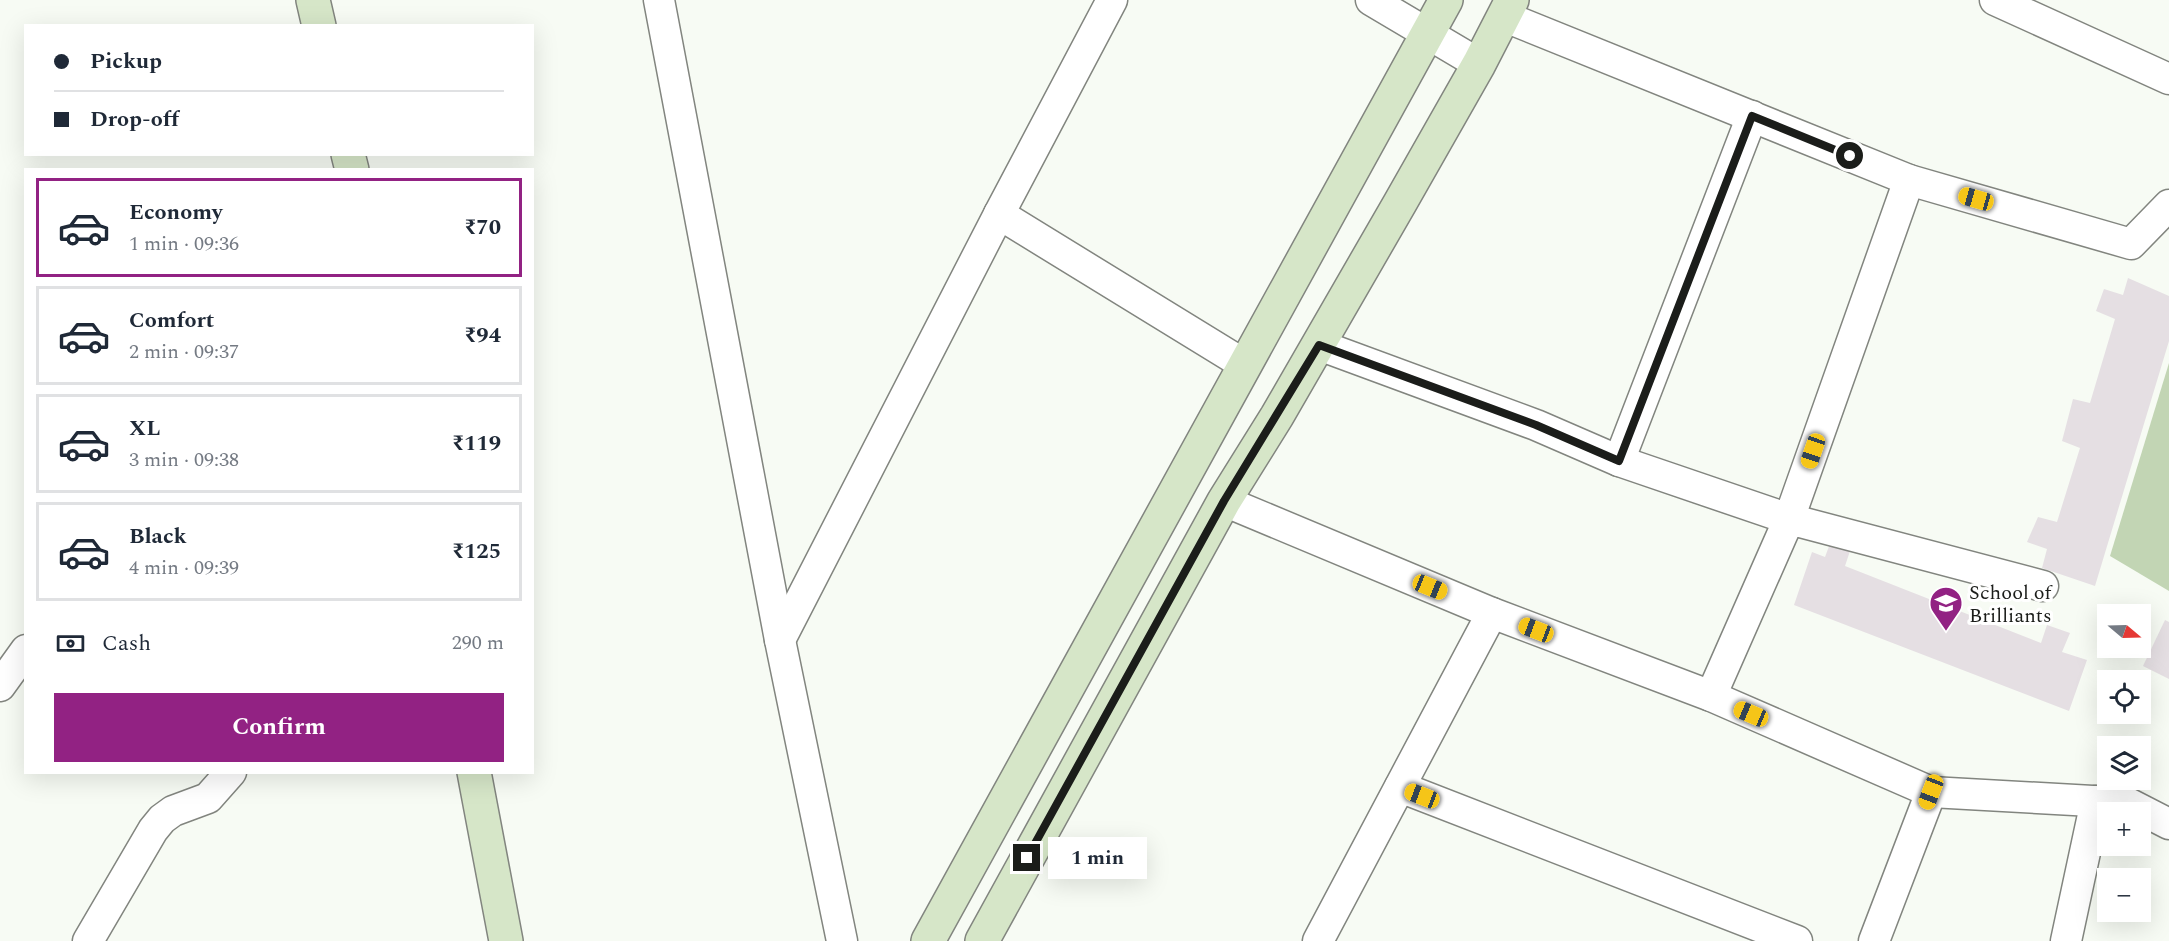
<!DOCTYPE html>
<html lang="en">
<head>
<meta charset="utf-8">
<style>
  body { margin:0; font-family:Spectral,serif; background:#f2f2f3; color:#1f2937; height:100vh; display:flex; flex-direction:column; font-size:22px; white-space:nowrap }
  * { box-sizing:border-box; margin:0 }
  p { font-size:20px; color:#747a83 }
  .icon { flex:none; width:33px; height:33px; fill:none; stroke:currentColor; stroke-width:2; stroke-linecap:round; stroke-linejoin:round }
  .map { position:relative; flex:1; overflow:hidden }
  .sheet { position:absolute; left:24px; top:168px; width:510px; height:606px; display:flex; flex-direction:column; background:#fff; border-radius:0px; box-shadow:0 6px 24px #0002 }
  .sheet>* { flex:none }
  .top-card { position:absolute; left:24px; top:24px; width:510px; height:132px; border-radius:0px; box-shadow:0 6px 24px #0002; display:grid; align-content:center; height:132px; padding:0 30px; background:#fff }
  .needle { width:39px; rotate:109deg }
  .buttons { position:absolute; left:2097px; top:604px; display:grid; gap:12px }
  .buttons a { display:grid; place-items:center; width:54px; height:54px; border-radius:0px; background:#fff; box-shadow:0 6px 24px #0002; font-size:30px }
  .end { position:absolute; width:27px; height:27px; margin:-14px; border:8px solid #1b1d1a; background:#fff; box-shadow:0 0 0 3px #fff }
  .from { border-radius:50% }
  .bubble { position:absolute; height:42px; border-radius:0px; background:#fff; box-shadow:0 6px 24px #0002; font-size:20px; font-weight:700; line-height:42px; text-align:center }
  .car { position:absolute; width:18px; height:36px; margin:-18px -9px; border-radius:8px; box-shadow:0 0 4px 2px #0007; background:linear-gradient(#f5c518 24%,#345 0 40%,#f5c518 0 76%,#345 0 86%,#f5c518 0) }
  .top-card b { display:flex; align-items:center; gap:21px; height:57px; font-size:22px }
  .top-card b+b { border-top:2px solid #e0e1e3 }
  .top-card i { width:15px; height:15px; background:#1f2937 }
  ul { padding:10px 0 0; list-style:none }
  li { display:flex; align-items:center; gap:18px; height:99px; margin:0 12px 9px; padding:0 18px; border:3px solid #e0e1e3; border-radius:0px }
  li div { flex:1 }
  li b { display:block; font-size:22px }
  li em { font-style:normal; font-weight:700 }
  li.active { border-color:#922283 }
  li>.icon { width:54px; height:54px; stroke-width:1.5 }
  .pay { display:flex; align-items:center; gap:15px; height:66px; padding:0 30px; font-size:22px }
  .pay p { margin-inline-start:auto }
  .primary-button { display:flex; gap:12px; margin-top:auto; padding:12px 30px }
  .primary-button a { flex:1; height:69px; border-radius:0px; background:#922283; color:#fff; font-size:24px; font-weight:700; line-height:69px; text-align:center }
  .map>svg:first-child { display:block }
</style>
</head>
<body>
<div class="map">
<svg width="2169" height="941" viewBox="0 0 2169 941">
  <rect width="100%" height="100%" fill="#f7fbf4"/>
  <polygon fill="#c2d5b4" points="2169,363 2169,591 2110,556"/>
  <g fill="#e5dfe3">
    <polygon points="2128,278 2169,296 2169,341 2095,586 2042,568 2047,549 2027,542 2038,517 2057,522 2080,448 2062,441 2073,399 2090,403 2115,319 2096,311 2104,289 2123,295"/>
    <polygon points="1831,541 1851,548 1845,566 2041,643 2047,625 2070,633 2062,652 2087,660 2069,711 1794,605 1812,552 1825,557"/>
    <polygon points="2165,620 2169,622 2169,679 2143,666"/>
  </g>
  <g fill="none" stroke-linecap="round" stroke-linejoin="round">
    <g stroke="#82857f" stroke-width="33">
      <g id="street">
        <polyline points="659,0 780,640 842,941"/>
        <polyline points="1112,0 999,214 1245,365"/>
        <polyline points="1371,0 1479,64"/>
        <polyline points="1995,0 2169,79"/>
        <polyline points="1503,16 1909,180 2131,244 2169,205"/>
        <polyline points="1319,345 1536,425 1619,461 1789,519 1909,180"/>
        <polyline points="1619,461 1752,116"/>
        <polyline points="1224,501 1492,613 1711,696 1931,792 1874,941"/>
        <polyline points="780,640 999,214"/>
        <polyline points="0,686 26,650"/>
        <polyline points="1711,696 1789,519 2043,586"/>
        <polyline points="1400,787 1797,941"/>
        <polyline points="1931,792 2128,803 2169,824"/>
        <polyline points="88,941 153,830 162,819 173,811 208,798 231,772"/>
        <polyline points="1318,941 1492,613"/>
        <polyline points="2066,941 2096,801"/>
      </g>
    </g>
    <g stroke="#82857f" stroke-width="36">
      <g id="secondary">
        <polyline points="313,0 319,26"/>
        <polyline points="348,154 352,170"/>
        <polyline points="474,772 506,941"/>
        <polyline points="928,941 1446,0"/>
        <polyline points="982,941 1224,501 1277,416 1400,203 1479,64 1512,0"/>
      </g>
    </g>
    <use href="#street" stroke="#fff" stroke-width="30"/>
    <use href="#secondary" stroke="#d6e6c8" stroke-width="33"/>
  </g>
  <g fill="none" stroke-linecap="round" stroke-linejoin="round">
    <polyline stroke="#1b1d1a" stroke-width="8" points="1027,858 1224,501 1319,345 1536,425 1619,461 1752,116 1850,156"/>
  </g>
  <defs>
    <g id="school-pin" transform="scale(1.725)"><path d="M0 17L-7.5 6A9.5 9.5 0 1 1 7.5 6Z" fill="#922283" stroke="#fff"/><path d="M0-5L7-2L0 1L-7-2ZM-4 1L0 2.5L4 1V4Q0 6-4 4Z" fill="#fff"/></g>
  </defs>
  <g fill-rule="evenodd">
    <use href="#school-pin" x="1946" y="603"/>
  </g>
  <g text-anchor="middle" stroke-width="6" stroke-linejoin="round" paint-order="stroke">
    <g font-size="20" fill="#1b1d1a" stroke="#fff" text-anchor="start">
      <text x="1969" y="599">School of<tspan x="1969" dy="23">Brilliants</tspan></text>
    </g>
  </g>
</svg>
<div class="buttons">
<a><svg class="needle" viewBox="-14 -14 28 28"><path d="M0-13l5 13h-10z" fill="#e53935"/><path d="M0 13l5-13h-10z" fill="#747a83"/></svg></a>
<a><svg class="icon" aria-label="locate" viewBox="0 0 24 24"><circle cx="12" cy="12" r="6"/><path d="M12 2v4M12 18v4M2 12h4M18 12h4"/></svg></a>
<a><svg class="icon" aria-label="layers" viewBox="0 0 24 24"><path d="M12 4l9 5-9 5-9-5zM3 14l9 5 9-5"/></svg></a>
<a>+</a>
<a>−</a>
</div>
<i class="end from" style="left:1850px;top:156px"></i>
<i class="end" style="left:1027px;top:858px"></i>
<div class="bubble" style="left:1048px;top:837px;width:99px">1 min</div>
<i class="car" style="left:1976px;top:199px;rotate:286deg"></i>
<i class="car" style="left:1813px;top:451px;rotate:199deg"></i>
<i class="car" style="left:1430px;top:587px;rotate:112deg"></i>
<i class="car" style="left:1536px;top:630px;rotate:291deg"></i>
<i class="car" style="left:1751px;top:714px;rotate:293deg"></i>
<i class="car" style="left:1931px;top:792px;rotate:201deg"></i>
<i class="car" style="left:1422px;top:796px;rotate:291deg"></i>
<div class="top-card">
<b><i class="from"></i>Pickup</b>
<b><i></i>Drop-off</b>
</div>
<section class="sheet">
<ul>
<li class="active"><svg class="icon" aria-label="car" viewBox="0 0 24 24"><path d="M5 17H2v-5l4-1 3-4h7l3 4 3 1v5h-3M9 17h6M6 11h13"/><circle cx="7" cy="17" r="2"/><circle cx="17" cy="17" r="2"/></svg><div><b>Economy</b><p>1 min · 09:36</p></div><em>₹70</em></li>
<li><svg class="icon" aria-label="car" viewBox="0 0 24 24"><path d="M5 17H2v-5l4-1 3-4h7l3 4 3 1v5h-3M9 17h6M6 11h13"/><circle cx="7" cy="17" r="2"/><circle cx="17" cy="17" r="2"/></svg><div><b>Comfort</b><p>2 min · 09:37</p></div><em>₹94</em></li>
<li><svg class="icon" aria-label="car" viewBox="0 0 24 24"><path d="M5 17H2v-5l4-1 3-4h7l3 4 3 1v5h-3M9 17h6M6 11h13"/><circle cx="7" cy="17" r="2"/><circle cx="17" cy="17" r="2"/></svg><div><b>XL</b><p>3 min · 09:38</p></div><em>₹119</em></li>
<li><svg class="icon" aria-label="car" viewBox="0 0 24 24"><path d="M5 17H2v-5l4-1 3-4h7l3 4 3 1v5h-3M9 17h6M6 11h13"/><circle cx="7" cy="17" r="2"/><circle cx="17" cy="17" r="2"/></svg><div><b>Black</b><p>4 min · 09:39</p></div><em>₹125</em></li>
</ul>
<div class="pay"><svg class="icon" aria-label="cash" viewBox="0 0 24 24"><path d="M3 7h18v10H3z"/><circle cx="12" cy="12" r="2"/></svg>Cash<p>290 m</p></div>
<div class="primary-button"><a>Confirm</a></div>
</section>
</div>
</body>
</html>
